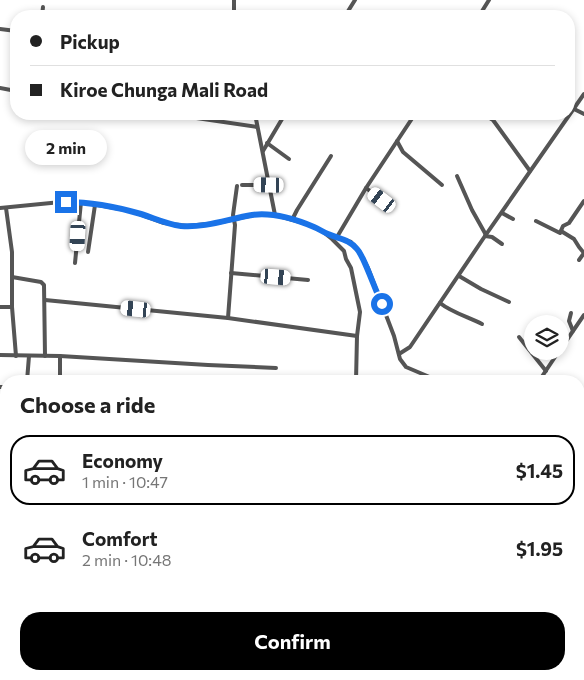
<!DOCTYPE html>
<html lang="en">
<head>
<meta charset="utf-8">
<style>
  body { margin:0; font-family:Commissioner,sans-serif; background:#f2f2f2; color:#222; height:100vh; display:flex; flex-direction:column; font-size:19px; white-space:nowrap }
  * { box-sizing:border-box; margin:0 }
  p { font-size:16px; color:#767676 }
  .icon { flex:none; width:28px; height:28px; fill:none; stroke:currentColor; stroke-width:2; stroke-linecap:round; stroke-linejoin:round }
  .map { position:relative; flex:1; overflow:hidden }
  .side { position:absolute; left:0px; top:375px; width:585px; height:305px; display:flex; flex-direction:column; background:#fff; border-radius:20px 20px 0 0; box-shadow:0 2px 8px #0003 }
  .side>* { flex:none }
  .guide { position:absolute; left:10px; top:10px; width:565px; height:110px; border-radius:20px; box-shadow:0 2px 8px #0003; display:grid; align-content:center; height:110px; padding:0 20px; background:#fff }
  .tools { position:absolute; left:524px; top:315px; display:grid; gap:10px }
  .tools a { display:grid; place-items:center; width:45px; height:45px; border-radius:50%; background:#fff; box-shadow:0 2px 8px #0003; font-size:25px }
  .end { position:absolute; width:22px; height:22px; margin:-11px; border:6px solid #1a73e8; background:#fff; box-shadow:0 0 0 2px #fff }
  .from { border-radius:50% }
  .bubble { position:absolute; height:35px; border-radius:18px; background:#fff; box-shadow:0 2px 8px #0003; font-size:16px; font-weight:700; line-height:35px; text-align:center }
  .car { position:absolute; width:15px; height:30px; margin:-15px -8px; border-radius:6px; box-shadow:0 0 4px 1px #0007; background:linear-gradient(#fff 24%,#345 0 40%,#fff 0 76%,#345 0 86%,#fff 0) }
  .guide b { display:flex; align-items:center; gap:18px; height:48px; font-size:19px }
  .guide b+b { border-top:1px solid #e0e0e0 }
  .guide i { width:12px; height:12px; background:#222 }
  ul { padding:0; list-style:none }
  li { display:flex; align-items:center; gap:15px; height:70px; margin:0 10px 8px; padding:0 10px; border:2px solid transparent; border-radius:20px }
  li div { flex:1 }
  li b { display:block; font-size:19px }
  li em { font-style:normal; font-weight:700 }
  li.active { border-color:#000 }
  li>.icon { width:45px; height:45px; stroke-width:1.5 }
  h2 { padding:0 20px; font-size:22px; line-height:60px }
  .button { display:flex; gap:10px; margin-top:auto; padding:10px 20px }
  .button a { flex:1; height:58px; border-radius:20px; background:#000; color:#fff; font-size:20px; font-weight:700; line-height:58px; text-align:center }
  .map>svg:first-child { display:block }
</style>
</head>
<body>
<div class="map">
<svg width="584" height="680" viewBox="0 0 584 680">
  <rect width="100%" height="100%" fill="#fff"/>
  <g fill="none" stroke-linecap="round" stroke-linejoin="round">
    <g stroke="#555" stroke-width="4">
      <polyline points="234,0 234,16"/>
      <polyline points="42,16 43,7"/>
      <polyline points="345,16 355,0"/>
      <polyline points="479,16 489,0"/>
      <polyline points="0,29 16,31"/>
      <polyline points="0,88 16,91"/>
      <polyline points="574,109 584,114"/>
      <polyline points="169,114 257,127"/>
      <polyline points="255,114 275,215"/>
      <polyline points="488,117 493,120 530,171"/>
      <polyline points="397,141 403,152 442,185"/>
      <polyline points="267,143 289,159"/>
      <polyline points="263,151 285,114"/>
      <polyline points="457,176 472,210 486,235"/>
      <polyline points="242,185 269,185"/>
      <polyline points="366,188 382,200"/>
      <polyline points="0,208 61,202 81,202 131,211 164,223 187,226 217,223 254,215 275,215 307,224 322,231 332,239 344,251 346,259 351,268 360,312 357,336 356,381"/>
      <polyline points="6,208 12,252 12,307 16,356"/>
      <polyline points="502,213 513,219"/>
      <polyline points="292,220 297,210 331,156"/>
      <polyline points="536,221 560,233 563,226 569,223 584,201"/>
      <polyline points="561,231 574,239 579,247 584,253 579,260"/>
      <polyline points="329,235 351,242 359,251 368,268 394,336 400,359 406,367 439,381"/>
      <polyline points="485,236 492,237 502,244"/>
      <polyline points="337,237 366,188 415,114"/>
      <polyline points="88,252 95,205"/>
      <polyline points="75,263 81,202"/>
      <polyline points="231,273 308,280"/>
      <polyline points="459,276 481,289 509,302"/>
      <polyline points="12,277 41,282 44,285 45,356"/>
      <polyline points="45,300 228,318 357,336"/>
      <path d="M440,303C451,312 468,317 482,324"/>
      <polyline points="0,307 12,307"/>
      <polyline points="571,313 569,321 573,331"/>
      <polyline points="228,318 235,225 233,215 237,186"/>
      <polyline points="519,337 546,371"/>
      <polyline points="560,350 584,315"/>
      <polyline points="399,354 410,347 485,236 584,94"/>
      <polyline points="0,355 60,356 60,381"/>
      <polyline points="60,356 208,365 276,368"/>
      <polyline points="27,381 29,356"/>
      <polyline points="539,381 559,351"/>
      <polyline points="0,387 6,387"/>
      <polyline points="0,428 6,430"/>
      <polyline points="579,431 584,431"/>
      <polyline points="0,466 6,466"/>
      <polyline points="0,511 6,511"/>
      <polyline points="0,527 6,527"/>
      <polyline points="579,558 584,559"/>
      <polyline points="0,604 6,604"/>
      <polyline points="372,674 373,680"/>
      <polyline points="10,680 10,674"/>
      <polyline points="51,680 52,674"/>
      <polyline points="292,680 293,674"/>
      <polyline points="445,680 446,674"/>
    </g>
  </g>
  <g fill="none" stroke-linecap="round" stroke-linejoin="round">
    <path stroke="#1a73e8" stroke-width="6" d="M66,202C91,202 117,207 141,214C154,218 166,224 181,226C205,228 228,219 252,215C273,212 295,219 314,227C319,229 323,232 328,234C339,239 349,239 357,249C360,252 361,256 363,259C370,274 375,289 382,304"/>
  </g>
</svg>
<div class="tools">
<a><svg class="icon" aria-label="layers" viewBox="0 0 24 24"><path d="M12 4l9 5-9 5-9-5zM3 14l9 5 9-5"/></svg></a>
</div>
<i class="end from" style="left:382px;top:304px"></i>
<i class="end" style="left:66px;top:202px"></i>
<div class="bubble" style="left:25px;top:130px;width:82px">2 min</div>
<i class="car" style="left:269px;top:185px;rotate:271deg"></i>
<i class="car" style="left:382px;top:200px;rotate:307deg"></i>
<i class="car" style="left:78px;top:236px;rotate:183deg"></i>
<i class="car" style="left:276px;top:277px;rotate:95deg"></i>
<i class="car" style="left:136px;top:309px;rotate:276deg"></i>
<div class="guide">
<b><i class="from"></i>Pickup</b>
<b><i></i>Kiroe Chunga Mali Road</b>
</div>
<section class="side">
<h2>Choose a ride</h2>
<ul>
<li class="active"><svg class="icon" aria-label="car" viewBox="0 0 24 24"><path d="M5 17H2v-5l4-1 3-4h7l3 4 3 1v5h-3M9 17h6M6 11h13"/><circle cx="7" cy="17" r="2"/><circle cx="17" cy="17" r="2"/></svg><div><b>Economy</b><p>1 min · 10:47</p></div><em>$1.45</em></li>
<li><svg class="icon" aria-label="car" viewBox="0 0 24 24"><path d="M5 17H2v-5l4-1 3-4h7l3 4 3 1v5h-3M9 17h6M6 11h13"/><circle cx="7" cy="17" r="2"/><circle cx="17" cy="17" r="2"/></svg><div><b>Comfort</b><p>2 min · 10:48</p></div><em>$1.95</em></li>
</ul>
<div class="button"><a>Confirm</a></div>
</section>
</div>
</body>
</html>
